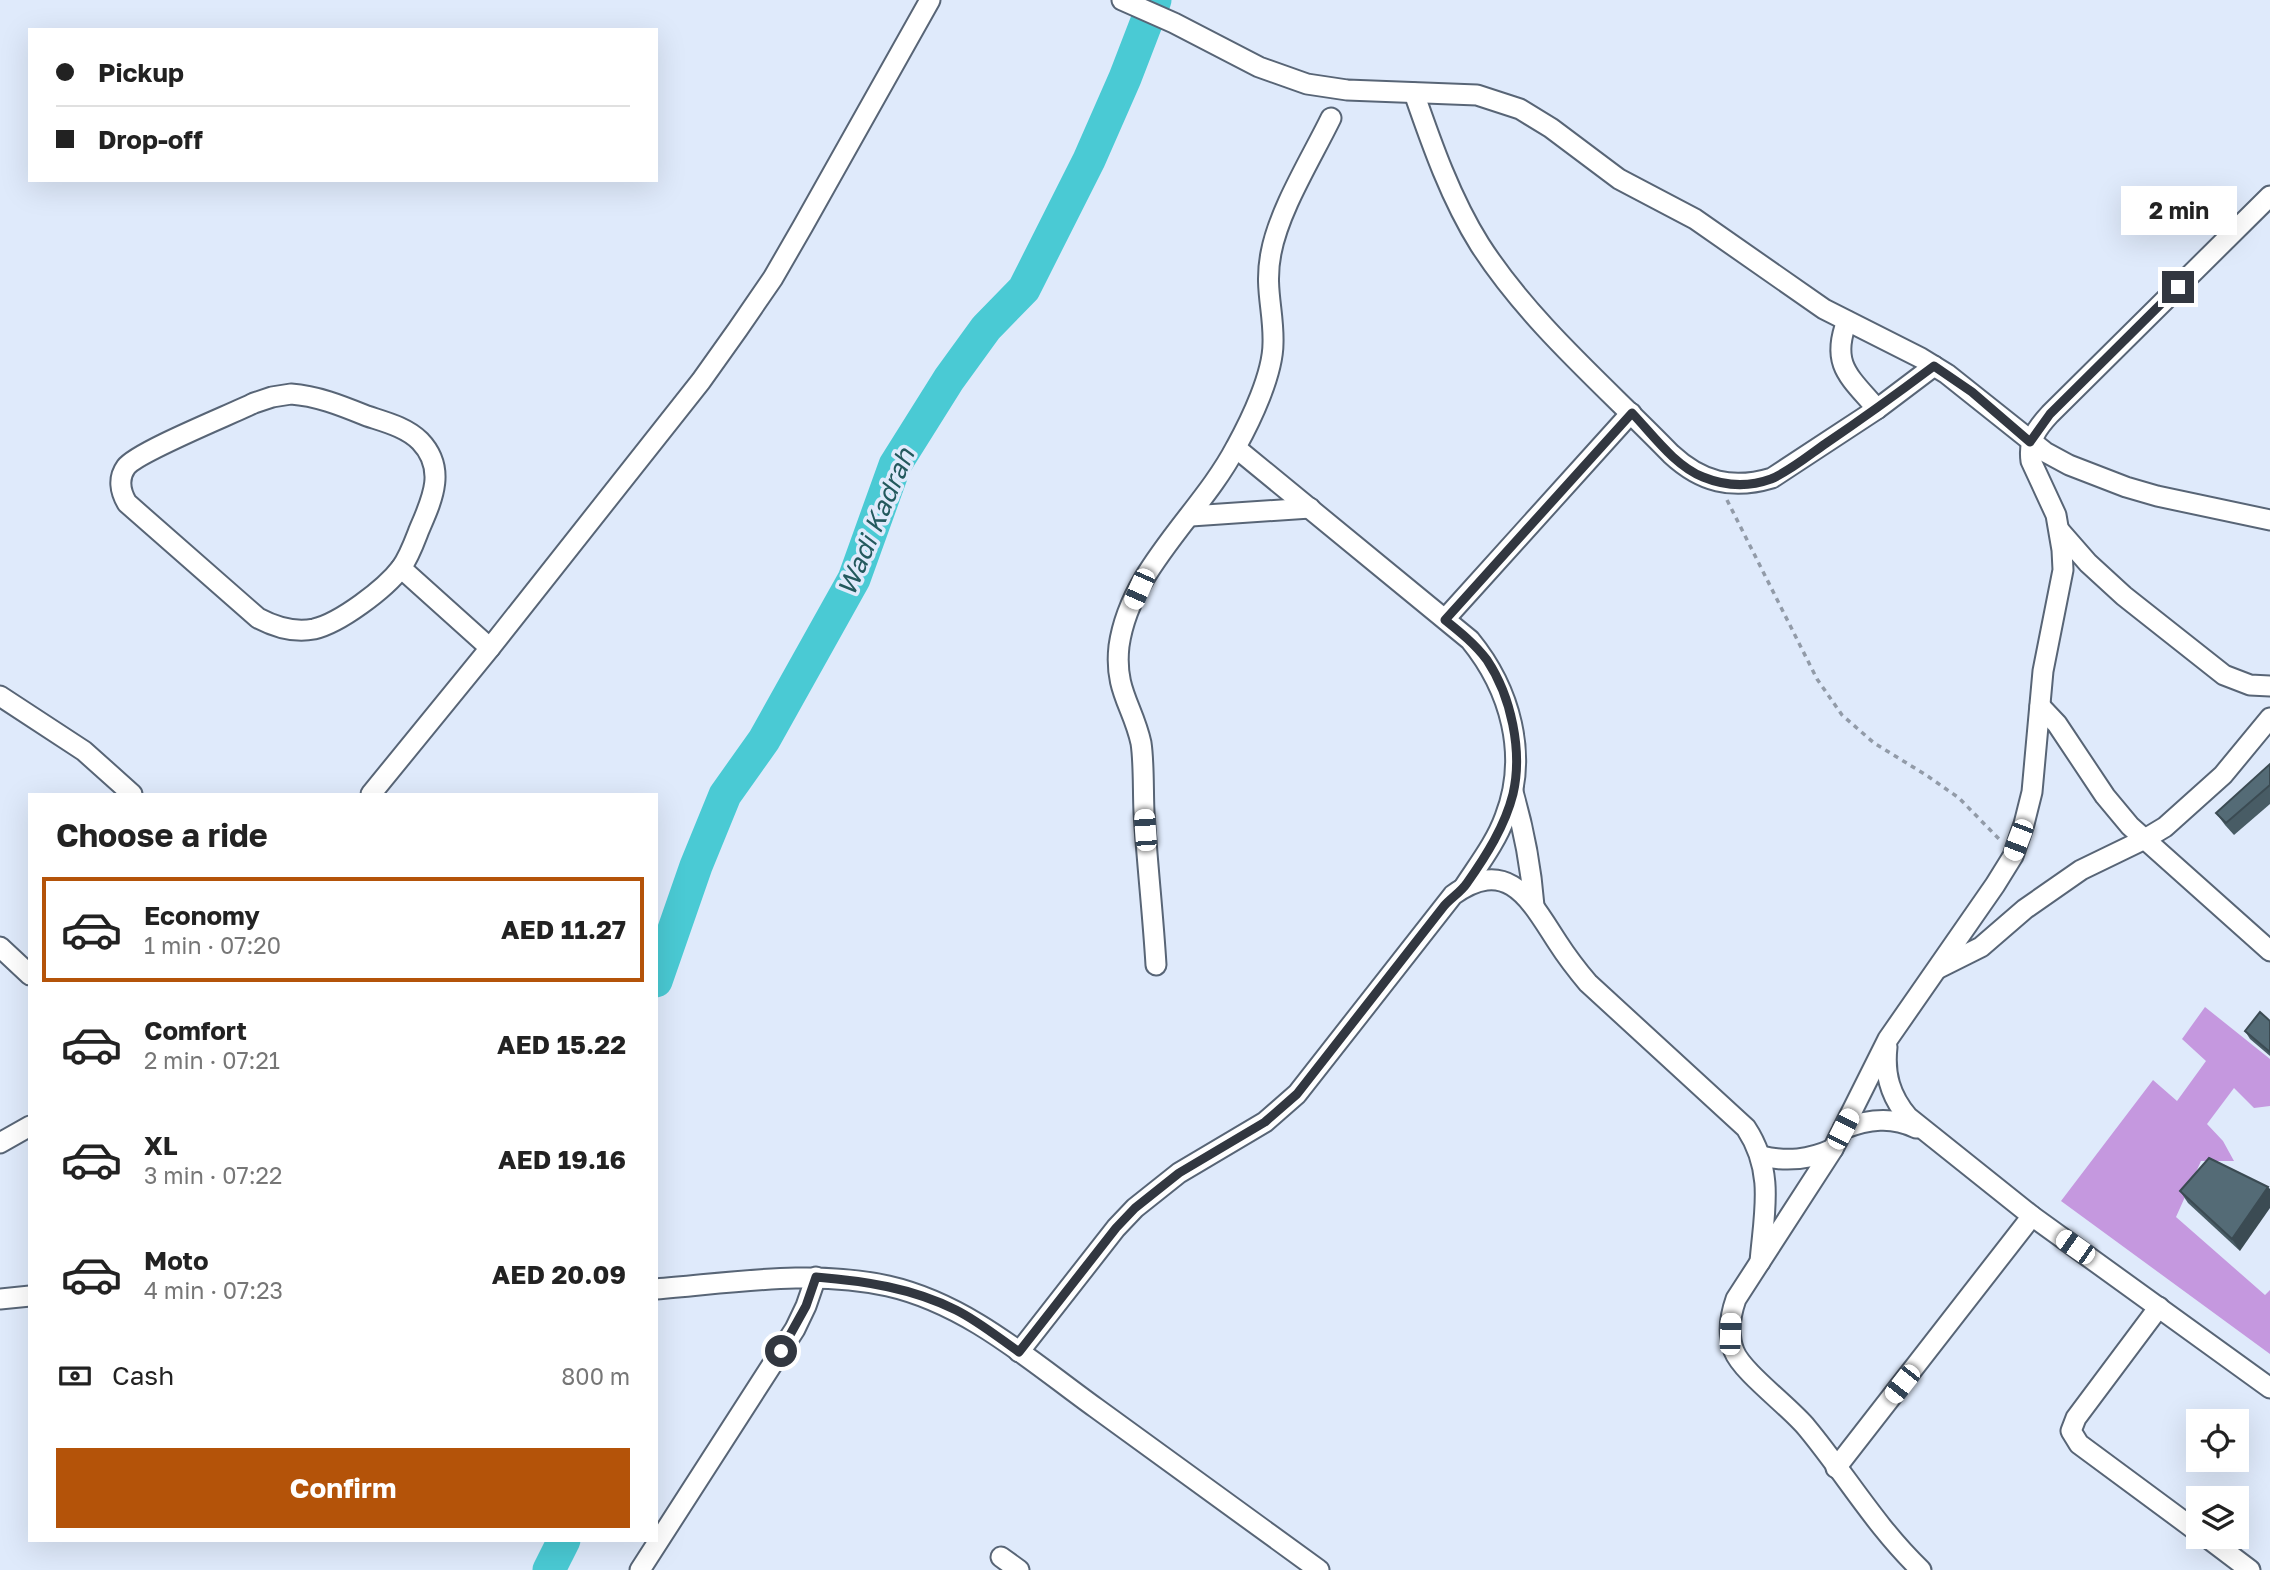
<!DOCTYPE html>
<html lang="en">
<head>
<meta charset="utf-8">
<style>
  body { margin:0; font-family:"Golos Text",sans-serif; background:#f2f2f2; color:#222; height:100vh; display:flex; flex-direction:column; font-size:26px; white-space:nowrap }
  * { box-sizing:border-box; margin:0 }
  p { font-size:23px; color:#767676 }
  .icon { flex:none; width:38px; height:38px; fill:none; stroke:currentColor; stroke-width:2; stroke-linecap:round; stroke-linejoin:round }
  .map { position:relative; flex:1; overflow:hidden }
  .sheet { position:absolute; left:28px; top:793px; width:630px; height:749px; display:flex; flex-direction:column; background:#fff; border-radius:0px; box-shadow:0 7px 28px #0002 }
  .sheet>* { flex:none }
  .top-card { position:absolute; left:28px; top:28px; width:630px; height:154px; border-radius:0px; box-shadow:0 7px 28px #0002; display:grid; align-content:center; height:154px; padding:0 28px; background:#fff }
  .tools { position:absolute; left:2186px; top:1409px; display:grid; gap:14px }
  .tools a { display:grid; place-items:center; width:63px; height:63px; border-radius:0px; background:#fff; box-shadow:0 7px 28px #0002; font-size:35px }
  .end { position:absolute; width:32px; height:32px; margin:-16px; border:9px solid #323740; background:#fff; box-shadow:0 0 0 4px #fff }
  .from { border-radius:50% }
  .bubble { position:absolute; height:49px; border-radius:0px; background:#fff; box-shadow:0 7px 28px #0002; font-size:23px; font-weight:700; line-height:49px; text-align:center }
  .car { position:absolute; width:21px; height:42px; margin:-21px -10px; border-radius:9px; box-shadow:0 0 5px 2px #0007; background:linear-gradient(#fff 24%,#345 0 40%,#fff 0 76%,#345 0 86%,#fff 0) }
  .top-card b { display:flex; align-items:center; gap:24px; height:66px; font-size:26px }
  .top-card b+b { border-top:2px solid #e0e0e0 }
  .top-card i { width:18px; height:18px; background:#222 }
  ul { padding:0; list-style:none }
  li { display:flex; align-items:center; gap:21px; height:105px; margin:0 14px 10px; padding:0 14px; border:4px solid transparent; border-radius:0px }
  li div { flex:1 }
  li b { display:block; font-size:26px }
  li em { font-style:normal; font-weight:700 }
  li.current { border-color:#b45309 }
  li>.icon { width:63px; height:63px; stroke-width:1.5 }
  h2 { padding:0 28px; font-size:32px; line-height:84px }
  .pay { display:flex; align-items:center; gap:18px; height:77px; padding:0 28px; font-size:26px }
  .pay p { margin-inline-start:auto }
  .action { display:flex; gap:14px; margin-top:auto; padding:14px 28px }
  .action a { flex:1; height:80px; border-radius:0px; background:#b45309; color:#fff; font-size:28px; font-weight:700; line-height:80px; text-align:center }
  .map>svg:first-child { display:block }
</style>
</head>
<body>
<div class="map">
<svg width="2270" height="1570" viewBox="0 0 2270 1570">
  <rect width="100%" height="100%" fill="#dfeafb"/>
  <polygon fill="#c598df" points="2205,1007 2270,1059 2270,1106 2254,1108 2234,1088 2207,1124 2223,1141 2234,1161 2201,1161 2176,1217 2265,1295 2270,1290 2270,1354 2061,1201 2153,1080 2177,1101 2206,1061 2182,1039"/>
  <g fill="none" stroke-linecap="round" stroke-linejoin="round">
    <g stroke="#4acad4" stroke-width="33">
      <polyline points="656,981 696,866 725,795 764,740 854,579 895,465 949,379 986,328 1024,289 1089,160 1125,78 1155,0"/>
      <polyline points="549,1570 564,1540"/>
    </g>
    <g stroke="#586576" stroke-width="23">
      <g id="street">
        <polyline points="1122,0 1174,23 1259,67 1307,84 1347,90 1477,95 1520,109 1551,128 1619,179 1695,219 1824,309 1921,358 1947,374 2045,452 2069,465 2126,487 2157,496 2270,520"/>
        <path d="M1414,93C1432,145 1451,199 1480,245C1531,324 1606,387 1671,454C1701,482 1732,490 1772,478L1877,409L1934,366"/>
        <path d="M1847,321C1830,365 1850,377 1877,409"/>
        <path d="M291,394C318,396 342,406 367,416C385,422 406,427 420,441C447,469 432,500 419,530C414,543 409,557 401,568C385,589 340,623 314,629C294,633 275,627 258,618L127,503C120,491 118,478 126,467C137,452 232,414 254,403L272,397Z"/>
        <path d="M1236,448L1470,640C1510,689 1529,755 1505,817C1496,842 1479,864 1464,887"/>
        <polyline points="1191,516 1310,508"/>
        <polyline points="2060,531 2088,563 2124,596 2224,675 2250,685 2270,686"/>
        <polyline points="401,568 490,648"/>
        <polyline points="1445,619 1631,413"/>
        <polyline points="0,696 84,751 132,794"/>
        <polyline points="2040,706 2057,724 2105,796 2130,826 2270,951"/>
        <path d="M1513,792C1524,830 1531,867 1534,906"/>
        <polyline points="371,794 490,648 701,381 738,329 773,278 803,226 930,0"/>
        <polyline points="0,947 30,975"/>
        <path d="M1156,965C1153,914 1147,863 1144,812C1143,791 1144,762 1141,743C1133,706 1114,690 1119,646C1130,568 1201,514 1236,447C1251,420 1273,374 1273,343C1274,311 1264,288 1271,253C1279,210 1311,159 1331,118"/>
        <polyline points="1939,968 1981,947 2025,909 2081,870 2145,839 2165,827 2223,775 2270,718"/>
        <path d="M1887,1047C1884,1074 1890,1096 1908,1117L2032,1216L2270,1388"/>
        <path d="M1843,1129C1868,1119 1892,1116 1916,1128"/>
        <polyline points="0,1143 30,1126"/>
        <path d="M1761,1156C1787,1162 1809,1160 1833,1149"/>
        <path d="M656,1289C732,1283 813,1269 888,1286C968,1304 1032,1362 1096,1408C1171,1462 1245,1516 1319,1570"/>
        <polyline points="0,1299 30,1296"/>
        <polyline points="2159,1307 2076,1418 2071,1431 2079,1444 2198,1532"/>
        <path d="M1019,1352L1116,1228L1135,1208L1179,1173L1265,1122L1297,1094L1453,895C1509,855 1531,902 1558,943C1567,957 1577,970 1588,983L1746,1128C1775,1172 1764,1213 1760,1262"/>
        <polyline points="1836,1468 2032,1216"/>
        <polyline points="2205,1536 2250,1570"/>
        <polyline points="1001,1557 1019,1570"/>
        <polyline points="640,1570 795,1329 806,1306 816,1277"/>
        <path d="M1921,1570C1876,1527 1846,1475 1807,1428C1790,1407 1742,1372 1734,1351C1727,1333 1730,1316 1736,1299L1833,1149L1888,1039L1995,885L2013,856L2024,824L2032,792L2043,671L2063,570L2062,550L2056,515L2031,461C2028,440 2037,428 2050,414L2270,196"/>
      </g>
    </g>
    <polyline stroke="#929ba8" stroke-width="3.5" stroke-dasharray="5 5" stroke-linecap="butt" points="1727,500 1817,679 1842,715 1874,743 1926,775 1959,798 2000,840"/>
    <use href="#street" stroke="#fff" stroke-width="19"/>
  </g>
  <g fill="#485c65">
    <polygon points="2270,764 2270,804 2234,835 2225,825 2216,813"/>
    <polygon points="2270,1021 2270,1056 2250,1039 2245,1031"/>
    <polygon points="2209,1158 2240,1251 2188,1203 2180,1191"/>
  </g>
  <polygon fill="#3b4b53" points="2268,1187 2270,1189 2270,1208 2240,1251 2232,1239"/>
  <g fill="#546b76" stroke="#3b4b53" stroke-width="2">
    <polygon points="2270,764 2270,785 2226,823 2216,813"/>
    <polygon points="2260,1012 2270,1021 2270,1052 2245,1031"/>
    <polygon points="2209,1158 2268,1187 2232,1239 2180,1191"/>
  </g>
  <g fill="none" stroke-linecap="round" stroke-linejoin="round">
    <path stroke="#323740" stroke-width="9" d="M781,1351L806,1306L816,1277C865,1281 912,1288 956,1310C978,1321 999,1338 1019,1352L1116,1228L1135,1208L1179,1173L1265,1122L1297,1094L1444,906C1451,898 1461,892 1467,883C1486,856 1505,826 1513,794C1523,751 1511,696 1487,660C1475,644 1460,632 1445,620L1632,413C1653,435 1675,466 1703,477C1725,486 1749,487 1771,479C1790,471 1808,456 1825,444C1862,419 1898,393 1934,366L1972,392L2030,442L2050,414L2178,287"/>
  </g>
  <g text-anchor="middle" stroke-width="7" stroke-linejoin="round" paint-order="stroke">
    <g font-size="26" font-style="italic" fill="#23595d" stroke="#dfeafb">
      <text transform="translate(876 522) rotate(-67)" y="9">Wadi Kadrah</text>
    </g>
  </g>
</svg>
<div class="tools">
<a><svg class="icon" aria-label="locate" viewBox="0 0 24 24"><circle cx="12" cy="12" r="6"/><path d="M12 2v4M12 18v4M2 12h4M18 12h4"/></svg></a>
<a><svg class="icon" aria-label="layers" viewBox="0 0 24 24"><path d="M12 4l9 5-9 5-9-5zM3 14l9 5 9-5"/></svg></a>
</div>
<i class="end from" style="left:781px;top:1351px"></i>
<i class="end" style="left:2178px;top:287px"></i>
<div class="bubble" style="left:2121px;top:186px;width:116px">2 min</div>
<i class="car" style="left:1139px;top:589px;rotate:204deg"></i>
<i class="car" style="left:1145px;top:830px;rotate:356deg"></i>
<i class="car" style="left:2018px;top:840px;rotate:201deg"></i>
<i class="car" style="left:1843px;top:1129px;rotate:27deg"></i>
<i class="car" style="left:2075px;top:1247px;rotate:305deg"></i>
<i class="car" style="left:1730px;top:1334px;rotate:2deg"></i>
<i class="car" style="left:1902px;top:1384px;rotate:218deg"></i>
<div class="top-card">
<b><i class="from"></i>Pickup</b>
<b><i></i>Drop-off</b>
</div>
<section class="sheet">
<h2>Choose a ride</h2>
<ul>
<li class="current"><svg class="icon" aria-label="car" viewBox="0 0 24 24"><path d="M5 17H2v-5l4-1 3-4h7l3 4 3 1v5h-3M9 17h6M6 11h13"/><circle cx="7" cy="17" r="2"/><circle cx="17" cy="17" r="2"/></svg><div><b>Economy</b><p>1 min · 07:20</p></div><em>AED 11.27</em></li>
<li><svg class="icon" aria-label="car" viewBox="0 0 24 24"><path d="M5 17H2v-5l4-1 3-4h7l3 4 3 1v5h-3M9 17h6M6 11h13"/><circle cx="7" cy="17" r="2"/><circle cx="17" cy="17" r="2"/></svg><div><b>Comfort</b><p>2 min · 07:21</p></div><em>AED 15.22</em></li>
<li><svg class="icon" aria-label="car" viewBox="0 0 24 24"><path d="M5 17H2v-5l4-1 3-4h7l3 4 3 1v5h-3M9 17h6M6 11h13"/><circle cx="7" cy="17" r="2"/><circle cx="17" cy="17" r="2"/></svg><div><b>XL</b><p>3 min · 07:22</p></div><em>AED 19.16</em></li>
<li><svg class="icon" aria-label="car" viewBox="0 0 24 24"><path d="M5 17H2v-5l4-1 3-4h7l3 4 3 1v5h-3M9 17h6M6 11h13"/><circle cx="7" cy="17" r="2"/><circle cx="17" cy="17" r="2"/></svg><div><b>Moto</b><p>4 min · 07:23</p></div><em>AED 20.09</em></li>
</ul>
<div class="pay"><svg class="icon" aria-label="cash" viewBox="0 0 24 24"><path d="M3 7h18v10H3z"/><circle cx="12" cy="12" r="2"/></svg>Cash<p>800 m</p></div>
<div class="action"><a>Confirm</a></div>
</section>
</div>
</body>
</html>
